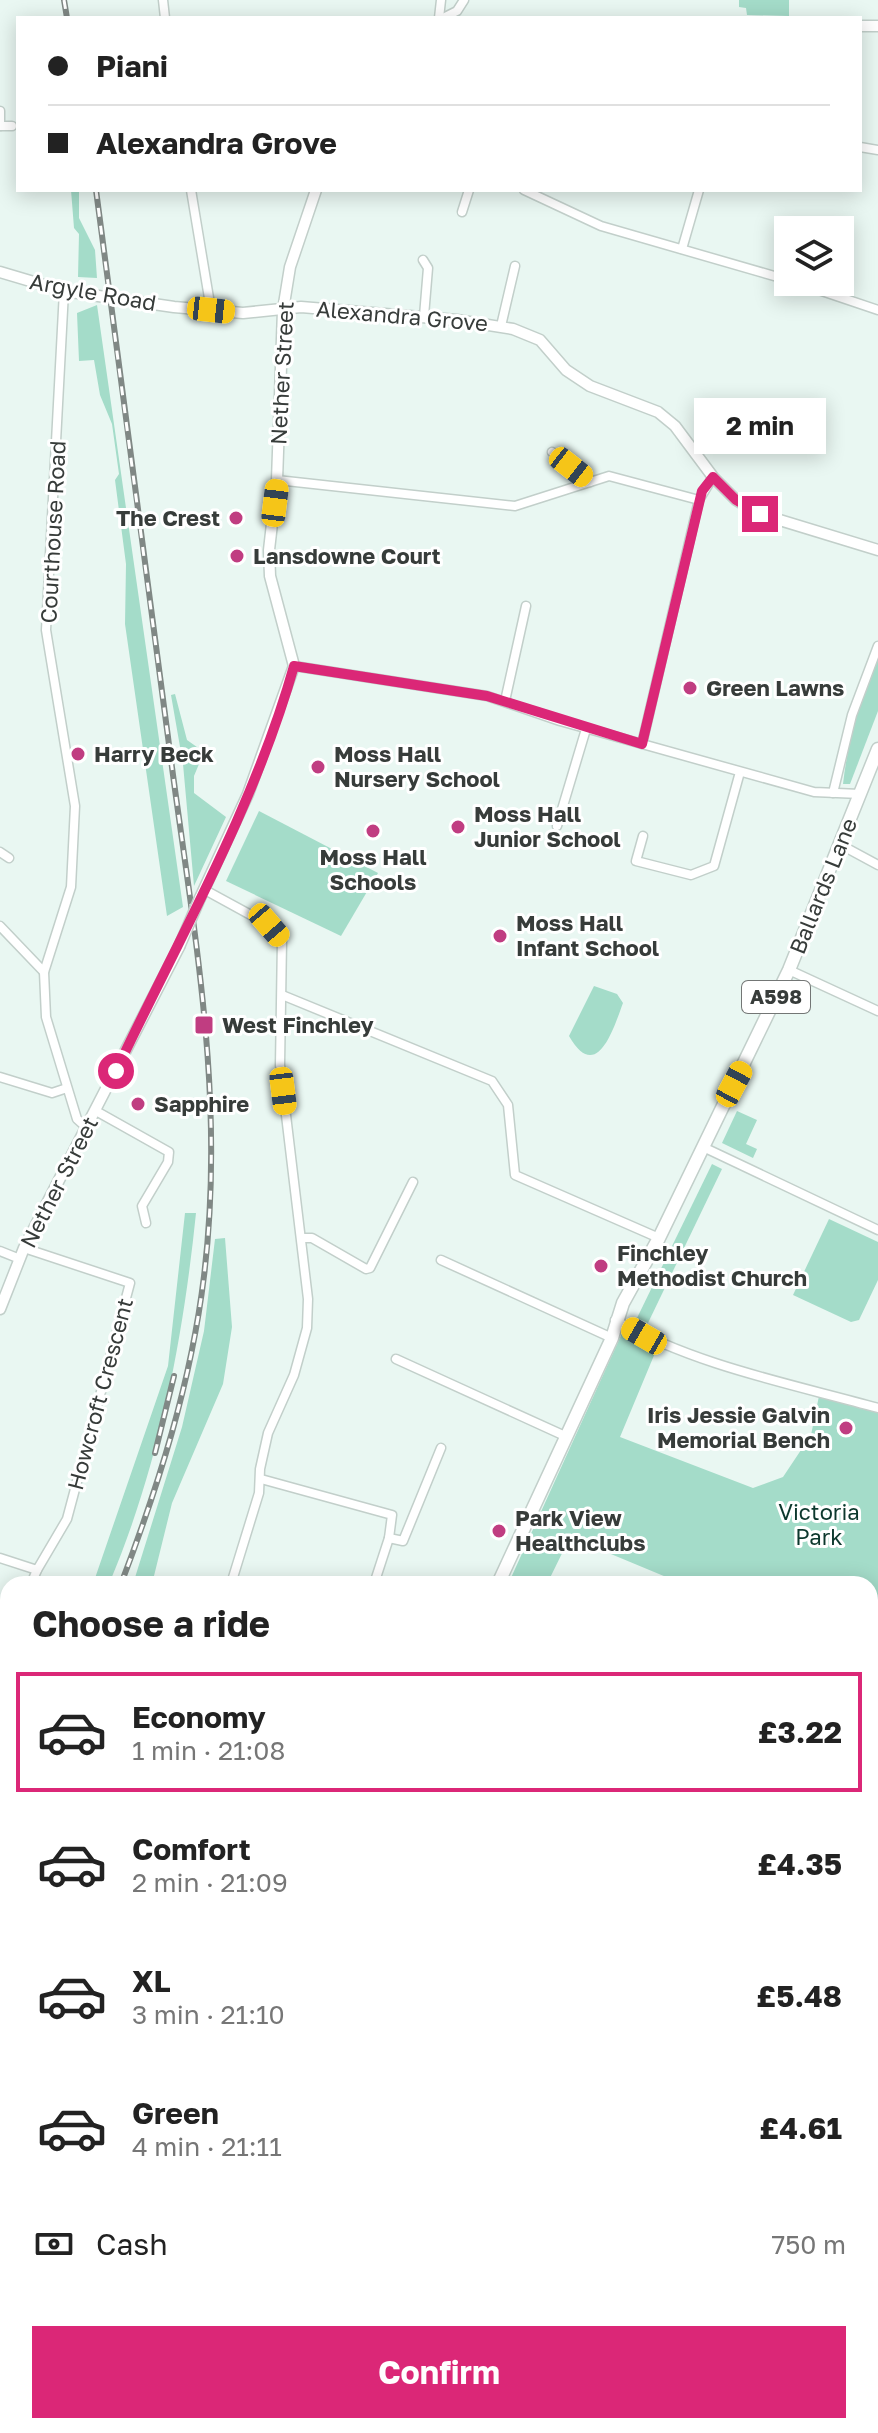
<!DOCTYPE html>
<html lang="en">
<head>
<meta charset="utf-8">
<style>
  body { margin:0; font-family:"Golos Text",sans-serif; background:#f6f6f6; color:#222; height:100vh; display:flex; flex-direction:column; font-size:30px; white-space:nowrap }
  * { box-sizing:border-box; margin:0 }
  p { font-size:26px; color:#767676 }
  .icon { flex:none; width:44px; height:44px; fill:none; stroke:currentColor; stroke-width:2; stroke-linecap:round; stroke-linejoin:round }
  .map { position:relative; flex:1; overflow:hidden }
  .side { position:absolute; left:0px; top:1576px; width:878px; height:858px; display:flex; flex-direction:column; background:#fff; border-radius:24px 24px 0 0; box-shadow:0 4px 20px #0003 }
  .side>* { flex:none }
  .top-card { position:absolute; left:16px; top:16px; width:846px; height:176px; border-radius:0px; box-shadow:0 4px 20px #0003; display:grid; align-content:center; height:176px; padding:0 32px; background:#fff }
  .fabs { position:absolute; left:774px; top:216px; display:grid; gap:16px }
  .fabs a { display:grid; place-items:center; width:80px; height:80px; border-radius:0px; background:#fff; box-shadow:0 4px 20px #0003; font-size:40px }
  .end { position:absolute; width:36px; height:36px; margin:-18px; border:10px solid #db2777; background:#fff; box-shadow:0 0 0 4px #fff }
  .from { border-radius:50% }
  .bubble { position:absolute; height:56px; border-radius:0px; background:#fff; box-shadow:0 4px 20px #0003; font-size:26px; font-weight:700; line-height:56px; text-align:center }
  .car { position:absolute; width:24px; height:48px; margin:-24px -12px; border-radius:10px; box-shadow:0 0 6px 2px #0007; background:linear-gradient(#f5c518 24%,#345 0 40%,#f5c518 0 76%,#345 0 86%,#f5c518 0) }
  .top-card b { display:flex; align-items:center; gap:28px; height:76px; font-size:30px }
  .top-card b+b { border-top:2px solid #e0e0e0 }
  .top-card i { width:20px; height:20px; background:#222 }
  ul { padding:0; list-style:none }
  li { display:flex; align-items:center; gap:24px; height:120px; margin:0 16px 12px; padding:0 16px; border:4px solid transparent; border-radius:0px }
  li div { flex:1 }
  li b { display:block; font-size:30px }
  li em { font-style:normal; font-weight:700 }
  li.selected { border-color:#db2777 }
  li>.icon { width:72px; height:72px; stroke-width:1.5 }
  h2 { padding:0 32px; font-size:36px; line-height:96px }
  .pay { display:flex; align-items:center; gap:20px; height:88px; padding:0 32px; font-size:30px }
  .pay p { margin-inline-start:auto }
  .cta { display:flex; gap:16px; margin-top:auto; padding:16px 32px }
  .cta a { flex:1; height:92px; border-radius:0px; background:#db2777; color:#fff; font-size:32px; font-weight:700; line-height:92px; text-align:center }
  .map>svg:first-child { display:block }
</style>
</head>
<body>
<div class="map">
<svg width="878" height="2433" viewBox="0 0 878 2433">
  <rect width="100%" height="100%" fill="#e9f7f2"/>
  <g fill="#a4dcc9">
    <polygon points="739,0 789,0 789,16 747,15 746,8 739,7"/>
    <polygon points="71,190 79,190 79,218 95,250 97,278 78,277 79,234 74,228"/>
    <polygon points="97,305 183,907 167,916 125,624 126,564 115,480 119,474 112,424 100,395 94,360 79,361 77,313"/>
    <path d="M878,657V711L850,784H843C848,739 860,698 878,657Z"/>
    <polygon points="175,694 187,740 204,752 194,776 194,793 226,817 194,886 183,764 171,695"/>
    <polygon points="259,811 378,873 341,936 226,881"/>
    <path d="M594,986L617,994L623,1003C614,1027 597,1085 569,1036Z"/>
    <polygon points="737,1111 757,1120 746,1144 757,1149 753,1158 722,1143"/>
    <polygon points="712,1164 722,1169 648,1323 637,1318"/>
    <path d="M185,1213H196C183,1340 159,1466 109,1584H93L168,1366Z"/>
    <polygon points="829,1219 878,1242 878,1280 859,1320 851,1322 793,1295"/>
    <polygon points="225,1238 232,1327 223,1384 172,1503 152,1584 133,1584 182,1427 204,1331 215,1239"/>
    <polygon points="623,1331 655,1353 620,1437 753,1488 783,1477 811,1435 820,1391 878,1407 878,1669 870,1666 870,1584 683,1584 570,1537 547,1584 519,1584 510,1580"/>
    <polygon points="878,1797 878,1991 870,1987 870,1810"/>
    <polygon points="8,1839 8,1873 0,1886 0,1853"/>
    <polygon points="0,2365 6,2368 2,2379 8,2386 8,2420 0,2415"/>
    <polygon points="19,2426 55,2426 77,2433 32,2433"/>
  </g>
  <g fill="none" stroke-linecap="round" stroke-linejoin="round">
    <g stroke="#c2cfca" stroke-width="11">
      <g id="minor">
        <polyline points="163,0 165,18"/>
        <polyline points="439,18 441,0"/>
        <polyline points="443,18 457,11 464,0"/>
        <polyline points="0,111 0,126"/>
        <polyline points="0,126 12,126"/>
        <polyline points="860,147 878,150"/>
        <polyline points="191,190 211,310"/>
        <polyline points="524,190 601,226 788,280"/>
        <polyline points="462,212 469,190"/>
        <polyline points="682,249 699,190"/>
        <polyline points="423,260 428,268 424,316"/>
        <polyline points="795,282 878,310"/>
        <polyline points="64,291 46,630 75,806 71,887 44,972 46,1017 77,1119 87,1128"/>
        <polyline points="501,326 515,266"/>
        <polyline points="552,452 590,482"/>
        <polyline points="277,480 515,506 609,476 699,500"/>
        <polyline points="294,666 487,696 560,721 814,792 860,794"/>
        <polyline points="505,701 526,606"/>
        <polyline points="642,744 699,500 713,477"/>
        <polyline points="833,793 852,715 878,646"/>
        <polyline points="557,826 586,729"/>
        <polyline points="643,836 636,861 691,875 714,866 740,772"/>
        <polyline points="841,845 878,865"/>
        <polyline points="0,852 9,858"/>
        <polyline points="205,890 269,925 282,940 280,1065 308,1299 307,1328 294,1375 268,1433 260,1469 259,1493 231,1584"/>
        <polyline points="0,926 44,972"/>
        <polyline points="789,970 878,1011"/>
        <polyline points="282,995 492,1081 508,1105 515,1175 659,1238"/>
        <polyline points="0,1077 52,1093 67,1088"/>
        <polyline points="96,1111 169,1152 168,1162 142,1206 146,1223"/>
        <polyline points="703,1147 878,1230"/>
        <polyline points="302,1238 312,1238 366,1269 370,1268 413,1182"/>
        <polyline points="0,1251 20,1259"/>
        <polyline points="441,1260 612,1338"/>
        <path d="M615,1320C697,1366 788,1383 878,1408"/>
        <polyline points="396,1359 565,1436"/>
        <polyline points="261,1479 392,1515 389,1538 374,1584"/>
        <polyline points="389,1538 403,1541 441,1448"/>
        <polyline points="0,1558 37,1570 67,1519 130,1283 24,1248"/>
        <polyline points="31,1584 37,1570"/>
        <polyline points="0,1682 0,1695"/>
        <polyline points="870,1755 873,1757"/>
        <polyline points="0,2045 8,2039"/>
        <polyline points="870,2090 878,2078"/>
        <polyline points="874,2406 878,2397"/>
        <polyline points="404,2426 423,2433"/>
        <polyline points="702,2433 705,2426"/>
      </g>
    </g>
    <g stroke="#c2cfca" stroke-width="13">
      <g id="tertiary">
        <polyline points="860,26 878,26"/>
        <polyline points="0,272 64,291 174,307 243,313 301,307 457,320 513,329 540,340 566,370 590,386 658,412 675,426 713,477 736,500 760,514 878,550"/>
        <polyline points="200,898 248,794 294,666 270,576 269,550 277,480 283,310 290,267 316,190"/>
        <polyline points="0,1309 24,1248 179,947"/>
        <polyline points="870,2006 878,2010"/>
      </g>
    </g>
    <g stroke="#c2cfca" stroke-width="14">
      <g id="secondary">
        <polyline points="0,2353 8,2356"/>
        <polyline points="125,2426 131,2433"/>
      </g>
    </g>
    <g stroke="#c2cfca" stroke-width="15">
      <g id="primary">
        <polyline points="498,1584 612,1338 623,1303 659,1238 789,970 878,749"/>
        <polyline points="146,2433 149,2426"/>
      </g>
    </g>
    <use href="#minor" stroke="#fff" stroke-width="8"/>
    <use href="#tertiary" stroke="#fff" stroke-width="10"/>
    <use href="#secondary" stroke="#fff" stroke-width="11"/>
    <use href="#primary" stroke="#fff" stroke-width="12"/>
    <g stroke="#808885" stroke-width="6">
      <g id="rail">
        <polyline points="64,0 67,18"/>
        <path d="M96,190C121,385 147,580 173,775C196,945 225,1103 204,1276C191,1383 159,1484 121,1584"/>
        <polyline points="155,1453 174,1376"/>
        <polyline points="0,1816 8,1801"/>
        <polyline points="0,2420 18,2433"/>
      </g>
    </g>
    <use href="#rail" stroke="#fff" stroke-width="3" stroke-dasharray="9" stroke-linecap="butt"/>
    <g stroke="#c2cfca" stroke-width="13" stroke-linecap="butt">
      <polyline id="tertiary-bridge" points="179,947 200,898"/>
    </g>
    <use href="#tertiary-bridge" stroke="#fff" stroke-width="10"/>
  </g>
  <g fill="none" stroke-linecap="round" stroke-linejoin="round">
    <path stroke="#db2777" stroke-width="10" d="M116,1071C179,938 254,808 294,666L487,696L642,744L702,491L713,477L736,500L760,514"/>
  </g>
  <g fill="#c03d81" stroke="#fff" stroke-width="3">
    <circle cx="236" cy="518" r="8"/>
    <circle cx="237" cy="556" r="8"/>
    <circle cx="690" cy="688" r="8"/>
    <circle cx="78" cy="754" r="8"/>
    <circle cx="318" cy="767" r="8"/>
    <circle cx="458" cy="827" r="8"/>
    <circle cx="373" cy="831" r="8"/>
    <circle cx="500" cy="936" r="8"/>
    <rect x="194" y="1015" width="20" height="20" rx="4"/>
    <circle cx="138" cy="1104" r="8"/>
    <circle cx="601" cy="1266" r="8"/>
    <circle cx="846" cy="1428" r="8"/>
    <circle cx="499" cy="1531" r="8"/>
  </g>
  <g text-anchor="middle" stroke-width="6" stroke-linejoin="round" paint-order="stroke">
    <rect fill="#fff" stroke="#737675" stroke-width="2" x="742" y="981" width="68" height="32" rx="6"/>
    <g font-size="20" font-weight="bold" fill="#373c3a">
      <text x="776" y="1004">A598</text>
    </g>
    <g font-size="22" fill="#373c3a" stroke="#fff">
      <text transform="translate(93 292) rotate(10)" y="8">Argyle Road</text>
      <text transform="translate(402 316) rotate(5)" y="8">Alexandra Grove</text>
      <text transform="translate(282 373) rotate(-87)" y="8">Nether Street</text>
      <text transform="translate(53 532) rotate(-87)" y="8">Courthouse Road</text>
      <text transform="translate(823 886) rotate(-68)" y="8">Ballards Lane</text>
      <text transform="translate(59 1182) rotate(-63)" y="8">Nether Street</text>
      <text transform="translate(100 1394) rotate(-75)" y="8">Howcroft Crescent</text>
    </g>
    <g font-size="22" font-weight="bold" fill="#373c3a" stroke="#fff" text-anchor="start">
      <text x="220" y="526" text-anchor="end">The Crest</text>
      <text x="253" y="564">Lansdowne Court</text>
      <text x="706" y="696">Green Lawns</text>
      <text x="94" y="762">Harry Beck</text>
      <text x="334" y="762">Moss Hall<tspan x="334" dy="25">Nursery School</tspan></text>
      <text x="474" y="822">Moss Hall<tspan x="474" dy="25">Junior School</tspan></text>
      <text x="373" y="865" text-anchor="middle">Moss Hall<tspan x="373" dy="25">Schools</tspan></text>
      <text x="516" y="931">Moss Hall<tspan x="516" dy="25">Infant School</tspan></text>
      <text x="222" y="1033">West Finchley</text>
      <text x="154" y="1112">Sapphire</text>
      <text x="617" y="1261">Finchley<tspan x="617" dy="25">Methodist Church</tspan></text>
      <text x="830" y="1423" text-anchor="end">Iris Jessie Galvin<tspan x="830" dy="25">Memorial Bench</tspan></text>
      <text x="515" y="1526">Park View<tspan x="515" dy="25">Healthclubs</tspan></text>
    </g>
    <g font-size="22" fill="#0c382d" stroke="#fff">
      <text x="819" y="1520">Victoria<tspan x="819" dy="25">Park</tspan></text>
    </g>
  </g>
</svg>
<div class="fabs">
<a><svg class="icon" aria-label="layers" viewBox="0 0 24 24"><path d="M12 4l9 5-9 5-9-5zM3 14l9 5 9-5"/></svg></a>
</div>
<i class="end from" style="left:116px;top:1071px"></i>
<i class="end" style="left:760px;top:514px"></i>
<div class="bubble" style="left:694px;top:398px;width:132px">2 min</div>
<i class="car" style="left:211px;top:310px;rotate:96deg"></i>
<i class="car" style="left:571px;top:467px;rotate:128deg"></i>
<i class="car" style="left:275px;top:503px;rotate:7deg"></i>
<i class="car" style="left:269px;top:925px;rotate:139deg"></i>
<i class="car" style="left:734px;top:1084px;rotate:28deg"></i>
<i class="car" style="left:283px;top:1091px;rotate:173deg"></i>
<i class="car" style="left:644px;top:1336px;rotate:300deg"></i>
<div class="top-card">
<b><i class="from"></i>Piani</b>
<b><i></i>Alexandra Grove</b>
</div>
<section class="side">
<h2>Choose a ride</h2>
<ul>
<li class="selected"><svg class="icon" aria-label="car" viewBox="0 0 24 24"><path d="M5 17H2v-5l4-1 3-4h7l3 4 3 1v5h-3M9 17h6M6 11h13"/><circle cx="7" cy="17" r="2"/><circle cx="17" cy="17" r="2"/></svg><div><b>Economy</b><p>1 min · 21:08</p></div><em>£3.22</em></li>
<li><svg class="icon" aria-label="car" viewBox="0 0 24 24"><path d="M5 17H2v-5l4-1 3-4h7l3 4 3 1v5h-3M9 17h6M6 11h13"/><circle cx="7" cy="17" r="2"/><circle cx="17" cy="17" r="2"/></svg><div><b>Comfort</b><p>2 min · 21:09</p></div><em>£4.35</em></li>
<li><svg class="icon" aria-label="car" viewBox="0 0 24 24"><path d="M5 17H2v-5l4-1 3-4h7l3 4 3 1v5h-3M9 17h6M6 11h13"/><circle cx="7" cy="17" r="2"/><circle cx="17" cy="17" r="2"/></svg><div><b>XL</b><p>3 min · 21:10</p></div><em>£5.48</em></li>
<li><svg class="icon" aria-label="car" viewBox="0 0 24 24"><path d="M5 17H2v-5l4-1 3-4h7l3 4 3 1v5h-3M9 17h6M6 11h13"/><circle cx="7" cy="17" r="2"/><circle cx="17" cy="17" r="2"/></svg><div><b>Green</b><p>4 min · 21:11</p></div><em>£4.61</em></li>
</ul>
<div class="pay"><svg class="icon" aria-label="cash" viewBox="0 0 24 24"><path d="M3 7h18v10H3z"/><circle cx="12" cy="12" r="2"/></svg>Cash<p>750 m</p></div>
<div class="cta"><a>Confirm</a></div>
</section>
</div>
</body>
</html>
